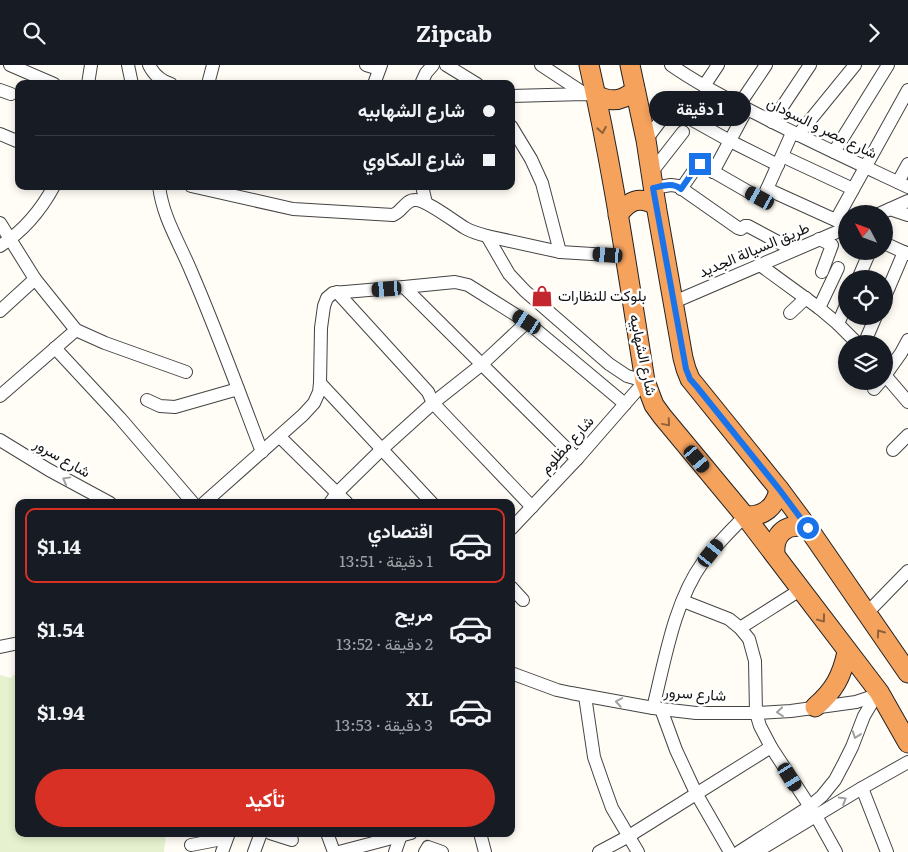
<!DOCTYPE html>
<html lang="ar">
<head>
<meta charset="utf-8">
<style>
  body { margin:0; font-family:Literata,Vazirmatn,serif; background:#242831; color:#f1f3f6; direction:rtl; height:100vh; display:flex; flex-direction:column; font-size:19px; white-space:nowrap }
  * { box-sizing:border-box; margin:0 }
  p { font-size:16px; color:#9ea1a6 }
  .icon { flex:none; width:28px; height:28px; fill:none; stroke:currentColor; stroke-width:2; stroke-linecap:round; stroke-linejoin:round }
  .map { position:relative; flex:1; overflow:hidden; direction:ltr }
  .drawer { position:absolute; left:15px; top:434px; width:500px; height:338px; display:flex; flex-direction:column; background:#171b24; border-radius:10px; box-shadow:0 2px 8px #0003; direction:rtl }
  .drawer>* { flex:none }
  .hud { position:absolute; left:15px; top:15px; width:500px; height:110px; border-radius:10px; box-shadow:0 2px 8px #0003; direction:rtl; display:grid; align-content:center; height:110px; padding:0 20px; background:#171b24 }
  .needle { width:32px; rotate:311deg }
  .buttons { position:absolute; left:838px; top:140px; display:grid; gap:10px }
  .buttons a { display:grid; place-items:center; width:55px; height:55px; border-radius:50%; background:#171b24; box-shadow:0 2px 8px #0003; font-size:25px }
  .end { position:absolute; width:22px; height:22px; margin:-11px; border:6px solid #1a73e8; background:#fff; box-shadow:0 0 0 2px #fff }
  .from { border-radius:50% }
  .bubble { position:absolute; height:35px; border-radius:18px; background:#171b24; box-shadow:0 2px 8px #0003; font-size:16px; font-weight:700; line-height:35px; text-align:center; direction:rtl }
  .car { position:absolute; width:15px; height:30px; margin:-15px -8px; border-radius:6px; box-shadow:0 0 4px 1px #0007; background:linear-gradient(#222 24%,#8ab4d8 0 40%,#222 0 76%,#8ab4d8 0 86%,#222 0) }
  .hud b { display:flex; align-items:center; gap:18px; height:48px; font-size:19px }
  .hud b+b { border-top:1px solid #363941 }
  .hud i { width:12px; height:12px; background:#f1f3f6 }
  ul { padding:9px 0 0; list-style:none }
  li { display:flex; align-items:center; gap:15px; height:75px; margin:0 10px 8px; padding:0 10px; border:2px solid transparent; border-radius:10px }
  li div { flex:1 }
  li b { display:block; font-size:19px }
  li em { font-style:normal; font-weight:700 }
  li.selected { border-color:#d93025 }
  li>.icon { width:45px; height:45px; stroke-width:1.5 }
  .action { display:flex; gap:10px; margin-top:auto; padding:10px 20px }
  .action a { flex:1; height:58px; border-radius:30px; background:#d93025; color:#fff; font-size:20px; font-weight:700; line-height:58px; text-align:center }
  header { display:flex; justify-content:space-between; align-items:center; height:65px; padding:0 20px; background:#171b24; font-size:22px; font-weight:700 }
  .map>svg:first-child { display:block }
</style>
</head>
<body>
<header><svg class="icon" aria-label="forward" viewBox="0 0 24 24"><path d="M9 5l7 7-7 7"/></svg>Zipcab<svg class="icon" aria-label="search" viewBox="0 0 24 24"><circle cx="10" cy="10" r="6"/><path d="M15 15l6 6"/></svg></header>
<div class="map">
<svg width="908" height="787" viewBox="0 0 908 787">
  <rect width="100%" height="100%" fill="#fffdf5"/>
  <polygon fill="#e6f2cf" points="19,605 19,768 166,768 164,787 0,787 0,610 11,613"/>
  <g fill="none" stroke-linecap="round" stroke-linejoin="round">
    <g stroke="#444" stroke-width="14">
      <g id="minor">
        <polyline points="10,0 54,19"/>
        <polyline points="128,0 132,19"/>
        <path d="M149,0C154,10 161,16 171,19"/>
        <polyline points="366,0 379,4"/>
        <polyline points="446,0 477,19"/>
        <polyline points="541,0 585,29"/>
        <path d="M671,0C698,19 727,34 757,49C807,75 857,98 908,122"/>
        <polyline points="88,19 91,0"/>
        <polyline points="208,19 213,0"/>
        <polyline points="374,19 381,0"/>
        <polyline points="421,19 426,8 433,0"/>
        <polyline points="704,21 718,0"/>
        <polyline points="0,25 11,29"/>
        <polyline points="511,31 585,29 596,30"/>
        <polyline points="739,40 766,0"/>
        <polyline points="772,57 810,0"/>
        <polyline points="511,61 531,94 542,118 560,187"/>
        <polyline points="0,69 19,77"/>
        <polyline points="798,70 855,0"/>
        <polyline points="646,75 670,43 671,43 730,76 778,100"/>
        <polyline points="834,87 888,0"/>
        <polyline points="782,91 853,124"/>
        <polyline points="713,107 747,44"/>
        <polyline points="651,108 683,67"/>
        <polyline points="898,117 908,99"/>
        <path d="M159,121C163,153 179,177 191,206C217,266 239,327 262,387"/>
        <path d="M191,121L293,144L393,150C402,147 405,135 415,135C425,134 455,157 465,163C472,167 479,169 487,171L560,187L625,191"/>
        <polyline points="422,121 426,138"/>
        <polyline points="653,123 671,120 678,121 738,163 741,164 745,161 748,161 793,185"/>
        <polyline points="681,124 697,101 700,99 761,134 763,133 792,68"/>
        <polyline points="767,124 842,158"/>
        <polyline points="890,144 908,150"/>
        <polyline points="879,149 908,136"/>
        <polyline points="836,155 908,25"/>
        <polyline points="0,158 35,214 76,265 105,278 186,307"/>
        <polyline points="487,171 509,209 525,226 609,299 627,311 645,316 577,394 511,464"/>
        <polyline points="819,174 832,180 822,207"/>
        <polyline points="884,178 908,189"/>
        <path d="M0,181C22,167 41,145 54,121"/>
        <polyline points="760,200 819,243 838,259 858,279"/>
        <polyline points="858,214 870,186"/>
        <polyline points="404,222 577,394"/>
        <polyline points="337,227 428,327 433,338 532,442"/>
        <polyline points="884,234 904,187"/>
        <polyline points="674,237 846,163"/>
        <polyline points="819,243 838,203"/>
        <polyline points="0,246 35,214"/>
        <polyline points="790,248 806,233"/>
        <polyline points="838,259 846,240"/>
        <polyline points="864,279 876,251"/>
        <polyline points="55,283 120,353 193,438"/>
        <polyline points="884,309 908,337"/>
        <polyline points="884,312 901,288 908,275"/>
        <polyline points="320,318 432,438"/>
        <polyline points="874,324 881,316"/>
        <polyline points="0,331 76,265"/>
        <polyline points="147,335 160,341 175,342 238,324"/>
        <polyline points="280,372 347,438"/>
        <polyline points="0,375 49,405 110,438"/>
        <polyline points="893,385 908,370"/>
        <polyline points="204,438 303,350 314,338 319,327 320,318 321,263 324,241 327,233 333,228 404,222 455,217 468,220 527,257 625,339"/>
        <polyline points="330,438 337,428 382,384 433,338 481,300 527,257"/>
        <polyline points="511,522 523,535"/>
        <polyline points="683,536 729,554 740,563 749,574 755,596 756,648 760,661 771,682 816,751 836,787"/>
        <polyline points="866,549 908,506"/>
        <polyline points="740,563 800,525"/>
        <polyline points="0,582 19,578"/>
        <polyline points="511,608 557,625 571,628 653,643 696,648 756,648 791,646 856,637 868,633 879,627"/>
        <polyline points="585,631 594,692 603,718 612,743 638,787"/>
        <path d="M653,643C665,595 674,537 703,497C716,480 730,466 745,451"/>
        <polyline points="661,644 676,685 696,728 730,787"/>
        <polyline points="862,723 887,787"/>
        <polyline points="270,768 292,775"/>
        <polyline points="327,768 334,787"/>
        <polyline points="480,768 485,787"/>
        <polyline points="191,780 217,775"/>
        <polyline points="222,787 229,768"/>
        <polyline points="254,787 261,768"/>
        <polyline points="339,787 411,768"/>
        <polyline points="395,787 401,770"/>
        <polyline points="425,787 428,782 442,787"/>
        <polyline points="599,787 629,771 771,682"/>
        <polyline points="739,787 809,742 822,731 835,715 844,698 852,682 864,651 877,629"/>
        <polyline points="756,787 862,723 908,697"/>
      </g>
    </g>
    <g stroke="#222" stroke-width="21">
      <g id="highway">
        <path d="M589,0C613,104 628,210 645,316L654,340L662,351L745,451L879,627L908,678"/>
        <polyline points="630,0 646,75 656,140 683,293 686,304 690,314 779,424 808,463 908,608"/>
        <path d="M596,30C611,38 623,36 635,25"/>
        <path d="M618,150C629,135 639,131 656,140"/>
        <path d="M745,451C763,452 776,442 779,424"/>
        <path d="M775,490C773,468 787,457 808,463"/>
        <path d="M815,642C834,626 842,611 847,587"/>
      </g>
    </g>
    <use href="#minor" stroke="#fff" stroke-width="12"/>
    <use href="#highway" stroke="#f5a25d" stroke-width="19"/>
  </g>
  <defs><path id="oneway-chevron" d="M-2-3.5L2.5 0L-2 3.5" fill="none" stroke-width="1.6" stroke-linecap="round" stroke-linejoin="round" transform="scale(1.25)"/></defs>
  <g stroke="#8e613b">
    <use href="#oneway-chevron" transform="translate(602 65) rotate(80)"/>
    <use href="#oneway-chevron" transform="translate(667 358) rotate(50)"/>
    <use href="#oneway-chevron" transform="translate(822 554) rotate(53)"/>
    <use href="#oneway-chevron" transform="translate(880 568) rotate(-125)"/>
  </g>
  <g stroke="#a0a0a0">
    <use href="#oneway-chevron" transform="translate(66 415) rotate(-151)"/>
    <use href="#oneway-chevron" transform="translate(619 637) rotate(-170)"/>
    <use href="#oneway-chevron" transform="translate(780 647) rotate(175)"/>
    <use href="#oneway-chevron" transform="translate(856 670) rotate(110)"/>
    <use href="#oneway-chevron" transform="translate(843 735) rotate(-31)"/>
  </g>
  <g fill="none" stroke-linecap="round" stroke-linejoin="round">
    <path stroke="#1a73e8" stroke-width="6" d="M700,99L697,101L681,124C672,117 663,121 653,123L686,304L690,314L697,322L779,424L808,463"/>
  </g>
  <defs>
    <g id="shop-bare" transform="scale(1.725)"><path d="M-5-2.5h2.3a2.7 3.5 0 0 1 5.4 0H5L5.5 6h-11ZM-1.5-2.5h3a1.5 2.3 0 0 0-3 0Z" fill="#c4262e" stroke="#fff" stroke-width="2.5" paint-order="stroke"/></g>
  </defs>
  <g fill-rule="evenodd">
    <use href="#shop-bare" x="542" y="231"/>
  </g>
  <g text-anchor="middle" stroke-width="5" stroke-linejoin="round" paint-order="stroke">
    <g font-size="15" fill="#111" stroke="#fff">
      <text transform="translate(822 63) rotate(26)" y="5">شارع مصر و السودان</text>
      <text transform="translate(754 185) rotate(-23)" y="5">طريق السيالة الجديد</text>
      <text transform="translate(643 290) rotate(78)" y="5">شارع الشهابيه</text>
      <text transform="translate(567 380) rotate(-48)" y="5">شارع مظلوم</text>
      <text transform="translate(62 393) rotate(30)" y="5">شارع سرور</text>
      <text transform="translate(695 629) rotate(4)" y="5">شارع سرور</text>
    </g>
    <g font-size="15" fill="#111" stroke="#fff" text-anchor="start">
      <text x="558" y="236">بلوكت للنظارات</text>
    </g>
  </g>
</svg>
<div class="buttons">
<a><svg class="needle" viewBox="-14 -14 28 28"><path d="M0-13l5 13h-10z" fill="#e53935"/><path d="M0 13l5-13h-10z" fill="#9ea1a6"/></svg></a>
<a><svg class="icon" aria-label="locate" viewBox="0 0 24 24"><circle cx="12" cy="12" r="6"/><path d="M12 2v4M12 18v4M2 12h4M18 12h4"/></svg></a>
<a><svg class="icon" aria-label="layers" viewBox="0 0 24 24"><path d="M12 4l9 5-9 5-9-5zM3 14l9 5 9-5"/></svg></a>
</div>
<i class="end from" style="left:808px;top:463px"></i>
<i class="end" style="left:700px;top:99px"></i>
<div class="bubble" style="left:649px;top:26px;width:102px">1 دقيقة</div>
<i class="car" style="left:760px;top:133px;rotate:299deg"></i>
<i class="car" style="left:608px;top:190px;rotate:274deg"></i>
<i class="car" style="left:387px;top:224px;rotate:266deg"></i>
<i class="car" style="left:527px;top:257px;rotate:303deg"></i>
<i class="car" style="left:697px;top:394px;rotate:140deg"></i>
<i class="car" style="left:711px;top:488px;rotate:39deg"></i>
<i class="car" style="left:790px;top:712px;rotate:148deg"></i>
<div class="hud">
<b><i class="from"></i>شارع الشهابيه</b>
<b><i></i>شارع المكاوي</b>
</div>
<section class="drawer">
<ul>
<li class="selected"><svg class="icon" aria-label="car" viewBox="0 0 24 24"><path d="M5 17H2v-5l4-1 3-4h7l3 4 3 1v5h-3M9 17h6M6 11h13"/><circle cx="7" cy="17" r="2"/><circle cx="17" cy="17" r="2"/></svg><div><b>اقتصادي</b><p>1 دقيقة · 13:51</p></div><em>$1.14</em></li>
<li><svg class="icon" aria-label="car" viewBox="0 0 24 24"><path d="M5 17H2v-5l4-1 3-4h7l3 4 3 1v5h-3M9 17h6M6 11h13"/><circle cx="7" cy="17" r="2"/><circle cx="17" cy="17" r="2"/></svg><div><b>مريح</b><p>2 دقيقة · 13:52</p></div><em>$1.54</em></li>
<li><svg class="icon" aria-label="car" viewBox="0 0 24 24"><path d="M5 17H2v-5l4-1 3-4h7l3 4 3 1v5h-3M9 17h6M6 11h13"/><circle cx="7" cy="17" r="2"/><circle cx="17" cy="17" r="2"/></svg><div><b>XL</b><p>3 دقيقة · 13:53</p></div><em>$1.94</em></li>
</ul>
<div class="action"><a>تأكيد</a></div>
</section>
</div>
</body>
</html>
